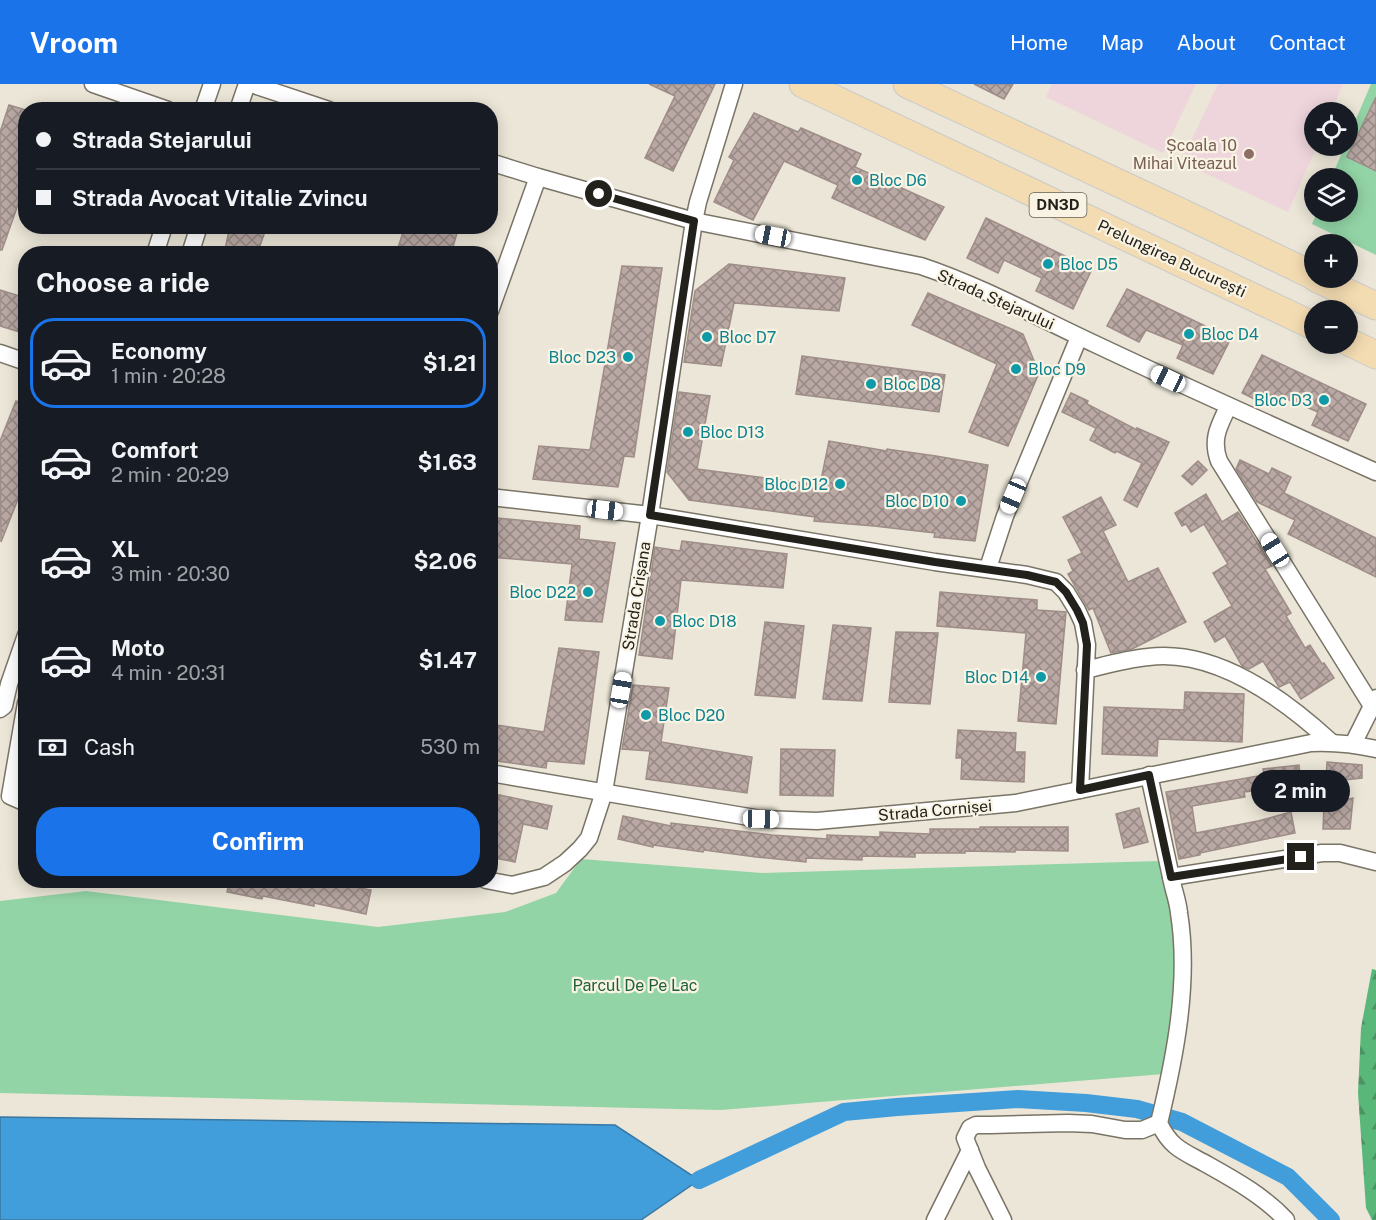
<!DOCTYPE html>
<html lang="en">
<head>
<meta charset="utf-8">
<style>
  body { margin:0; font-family:"Public Sans",sans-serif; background:#242831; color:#f1f3f6; height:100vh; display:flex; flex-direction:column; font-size:22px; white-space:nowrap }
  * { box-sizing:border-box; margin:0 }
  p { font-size:20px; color:#9ea1a6 }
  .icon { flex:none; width:33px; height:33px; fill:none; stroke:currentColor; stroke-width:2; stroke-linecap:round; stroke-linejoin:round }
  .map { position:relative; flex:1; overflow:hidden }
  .side { position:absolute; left:18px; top:162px; width:480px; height:642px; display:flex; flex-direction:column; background:#171b24; border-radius:24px; box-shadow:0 3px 15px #0003 }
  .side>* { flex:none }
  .guide { position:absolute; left:18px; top:18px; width:480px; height:132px; border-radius:24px; box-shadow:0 3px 15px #0003; display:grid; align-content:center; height:132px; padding:0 18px; background:#171b24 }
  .fabs { position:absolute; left:1304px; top:18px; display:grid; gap:12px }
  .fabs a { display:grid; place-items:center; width:54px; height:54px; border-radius:50%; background:#171b24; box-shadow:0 3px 15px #0003; font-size:30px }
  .end { position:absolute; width:27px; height:27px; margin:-14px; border:8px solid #23211c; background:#fff; box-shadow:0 0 0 3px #fff }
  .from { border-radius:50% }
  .bubble { position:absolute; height:42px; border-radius:21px; background:#171b24; box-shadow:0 3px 15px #0003; font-size:20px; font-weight:700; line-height:42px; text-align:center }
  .car { position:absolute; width:18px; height:36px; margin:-18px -9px; border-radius:8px; box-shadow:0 0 4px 2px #0007; background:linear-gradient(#fff 24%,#345 0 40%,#fff 0 76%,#345 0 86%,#fff 0) }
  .guide b { display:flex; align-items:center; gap:21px; height:57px; font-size:22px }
  .guide b+b { border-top:2px solid #363941 }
  .guide i { width:15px; height:15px; background:#f1f3f6 }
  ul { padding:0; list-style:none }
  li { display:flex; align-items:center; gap:18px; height:90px; margin:0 12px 9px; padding:0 6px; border:3px solid transparent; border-radius:24px }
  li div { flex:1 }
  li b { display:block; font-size:22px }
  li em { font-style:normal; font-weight:700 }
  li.selected { border-color:#1a73e8 }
  li>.icon { width:54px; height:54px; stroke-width:1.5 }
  h2 { padding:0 18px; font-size:27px; line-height:72px }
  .pay { display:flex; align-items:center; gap:15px; height:66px; padding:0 18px; font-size:22px }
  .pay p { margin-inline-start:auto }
  .action { display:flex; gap:12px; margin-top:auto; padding:12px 18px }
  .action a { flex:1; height:69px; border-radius:24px; background:#1a73e8; color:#fff; font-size:24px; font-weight:700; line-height:69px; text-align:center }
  header { display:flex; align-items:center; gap:36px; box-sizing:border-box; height:84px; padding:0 30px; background:#1a73e8; color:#fff }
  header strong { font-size:28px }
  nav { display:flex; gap:33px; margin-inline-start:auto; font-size:21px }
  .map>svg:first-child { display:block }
</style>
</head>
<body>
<header>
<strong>Vroom</strong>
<nav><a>Home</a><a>Map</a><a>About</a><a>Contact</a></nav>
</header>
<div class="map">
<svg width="1376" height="1136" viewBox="0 0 1376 1136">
  <defs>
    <pattern id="forest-firs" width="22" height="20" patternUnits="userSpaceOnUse" patternTransform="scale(1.5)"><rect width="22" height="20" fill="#5ab77a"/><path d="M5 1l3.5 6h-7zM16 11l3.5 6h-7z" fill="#4a9463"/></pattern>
    <pattern id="building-cross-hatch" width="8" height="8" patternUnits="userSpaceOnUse" patternTransform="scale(1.5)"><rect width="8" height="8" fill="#b9a8a3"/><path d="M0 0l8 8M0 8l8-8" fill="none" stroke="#968884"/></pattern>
  </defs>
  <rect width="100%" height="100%" fill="#ebe6d7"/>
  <g fill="#eed5dc">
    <polygon points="1052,0 1196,0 1163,69 1046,13"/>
    <polygon points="1218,0 1343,0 1331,28 1314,28 1314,62 1317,62 1288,128 1181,78"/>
  </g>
  <polygon fill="url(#forest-firs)" points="1372,885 1376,886 1376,1136 1372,1136 1366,1124 1358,1009 1361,944"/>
  <g fill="#93d4a6">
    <polygon points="1371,0 1376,0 1376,171 1312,140 1317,128 1347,128 1347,94 1331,94 1345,62 1347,62 1347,56"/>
    <polygon points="581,775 762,789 1159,777 1174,829 1175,903 1164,990 721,1026 0,1009 0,817 86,807 378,843 505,828 556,809"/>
  </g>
  <polygon fill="#429ddb" stroke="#3978a2" stroke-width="1.5" points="0,1033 615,1041 699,1096 641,1136 0,1136"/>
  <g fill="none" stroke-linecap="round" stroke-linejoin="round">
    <polyline stroke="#429ddb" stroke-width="18" points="699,1096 844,1028 897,1023 1018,1015 1086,1019 1137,1025 1182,1038 1288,1093 1331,1136"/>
  </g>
  <g fill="url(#building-cross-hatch)" stroke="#9e8d88" stroke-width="1.5">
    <polygon points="649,0 715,0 673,87 645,74 675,12"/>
    <polygon points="974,0 1013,0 1004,15"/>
    <polygon points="1376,13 1376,87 1347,73"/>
    <polygon points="9,21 26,26 26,98 2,166 0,166 0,48"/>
    <polygon points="754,29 798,48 801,44 861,70 855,83 944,123 925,156 832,114 838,101 784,77 753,136 714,118 734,76 729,73"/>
    <polygon points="986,134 1092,185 1073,225 1036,207 1042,194 1004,176 998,189 967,174"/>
    <polygon points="230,142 267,142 257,170 224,170"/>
    <polygon points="405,142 459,142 451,170 396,170"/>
    <polygon points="729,180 845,194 839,227 734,219 721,282 684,278 695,207"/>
    <polygon points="622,182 662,184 634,373 624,372 618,403 533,395 539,362 590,366"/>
    <polygon points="1127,205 1231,254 1213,290 1177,274 1183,261 1146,246 1139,258 1107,242"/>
    <polygon points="0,206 26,214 26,250 0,242"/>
    <polygon points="928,209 1023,250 1039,289 1008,362 969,348 997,280 912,241"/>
    <polygon points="1262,271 1366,320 1348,357 1312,341 1318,328 1280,312 1275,322 1272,320 1270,323 1242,309"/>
    <polygon points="802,272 945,291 939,328 796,310"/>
    <polygon points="679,308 710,312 697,385 820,401 829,357 887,367 887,365 936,372 988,381 975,457 934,453 935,449 874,442 814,437 815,433 689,416 667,388"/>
    <polygon points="1071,309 1088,317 1087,320 1137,346 1137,344 1169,358 1137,423 1124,416 1142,379 1116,367 1115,369 1090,356 1096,344 1062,328"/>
    <polygon points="16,317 26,321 26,395 1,458 0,357"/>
    <polygon points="1240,376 1269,390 1272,384 1291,393 1284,409 1376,454 1376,493 1288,450 1295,436 1257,418 1236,385"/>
    <polygon points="1198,377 1207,386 1192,401 1182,392"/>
    <polygon points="1206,410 1222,438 1238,428 1272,482 1265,485 1291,529 1286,532 1305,564 1310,561 1322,580 1324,579 1334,594 1301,615 1290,598 1279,603 1263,577 1249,585 1242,582 1225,552 1215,558 1204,538 1232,522 1213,489 1228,480 1204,440 1191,448 1186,440 1182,442 1175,429"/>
    <polygon points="1101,413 1116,441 1103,447 1128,498 1158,484 1186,538 1132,565 1111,569 1093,524 1089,526 1068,490 1073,487 1068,476 1082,469 1063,433"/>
    <polygon points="497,434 580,442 579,455 615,459 602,538 565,536 572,480 490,473 490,463"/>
    <polygon points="682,457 787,470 783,504 681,496 672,575 639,571 655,463 680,467"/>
    <polygon points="940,508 1037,516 1037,526 1066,528 1056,640 1018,637 1026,549 937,542"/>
    <polygon points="765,538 804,542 795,614 755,611"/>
    <polygon points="833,541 871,544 862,617 823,615"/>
    <polygon points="896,548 938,549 930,620 889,618"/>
    <polygon points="559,564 599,568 584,680 547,677 546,684 490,676 490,640 544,648"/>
    <polygon points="633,601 669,604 661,658 752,673 747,709 646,695 650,667 622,665"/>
    <polygon points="1185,608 1244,610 1242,658 1158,655 1157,672 1102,670 1104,623 1184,626"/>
    <polygon points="958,646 1016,649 1015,668 1025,668 1024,698 961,695 962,674 956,674"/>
    <polygon points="781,665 835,666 833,712 780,711"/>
    <polygon points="1327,678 1362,681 1362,694 1326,698"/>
    <polygon points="1299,681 1301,701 1244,708 1245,713 1192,722 1196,749 1258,737 1291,728 1295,749 1200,769 1200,771 1179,775 1166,708 1264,691 1263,685"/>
    <polygon points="490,709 552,722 547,745 523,740 515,778 490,773"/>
    <polygon points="1353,714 1350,745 1323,745 1324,721"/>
    <polygon points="1139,724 1148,758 1124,764 1116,730"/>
    <polygon points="623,732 671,742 671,739 772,751 827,755 827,751 880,753 880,748 930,750 930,745 980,745 980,743 1068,743 1068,767 1015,766 1015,768 965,767 965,769 915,769 915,773 862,772 862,776 806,774 806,778 756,773 704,766 703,768 653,761 653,763 618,755"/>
    <polygon points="230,796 308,796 335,802 336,799 371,806 366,830 314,819 314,822 263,812 262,815 227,808"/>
  </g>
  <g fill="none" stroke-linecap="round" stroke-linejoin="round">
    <g stroke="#797466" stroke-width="19">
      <g id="minor">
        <polyline points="93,0 168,26"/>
        <polyline points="251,0 329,26"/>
        <polyline points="203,26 212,0"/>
        <polyline points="238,26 247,0"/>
        <path d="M490,78L538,93L694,137L921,182C981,202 1037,233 1095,260C1188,304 1282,346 1376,388"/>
        <polyline points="155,170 164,142"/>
        <polyline points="190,170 199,142"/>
        <polyline points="490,227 538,93"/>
        <polyline points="0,269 26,278"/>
        <path d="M1228,323C1219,342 1211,355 1219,377L1372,622"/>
        <polyline points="490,413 650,431 935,478 1027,491 1056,498 1066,508 1077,526 1083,539 1087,561 1080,706"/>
        <polyline points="988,484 1005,432 1079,253"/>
        <path d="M1085,586C1106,581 1127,575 1148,573C1216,564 1284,615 1331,658"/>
        <polyline points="26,619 10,712 26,719"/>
        <polyline points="0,625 4,622 9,600 26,551"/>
        <polyline points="1353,660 1376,614"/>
        <path d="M490,689L761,735L817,737L1016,719L1311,659C1333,658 1354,660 1376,665"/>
        <polyline points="1149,691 1171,793 1322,769 1340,769 1376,778"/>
        <path d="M1171,793C1173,805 1178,817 1179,829C1190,898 1175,973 1159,1039C1171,1065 1185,1068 1208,1081C1235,1096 1265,1113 1286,1136"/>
        <polyline points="486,796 512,801 544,793 565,779 580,765 589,754 604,708 650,431 694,137 698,118 734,0"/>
        <polyline points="935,1136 970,1066"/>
        <polyline points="1003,1136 977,1084 965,1054 970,1044 976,1041 990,1041 1068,1039 1092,1040 1125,1046 1142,1046 1159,1039"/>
      </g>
    </g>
    <g stroke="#cacac9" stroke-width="29">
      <g id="primary">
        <polyline points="803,0 1314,242"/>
        <polyline points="907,0 1191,133 1314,192"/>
        <polyline points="1316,194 1376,222"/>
        <polyline points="1347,257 1376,271"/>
      </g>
    </g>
    <use href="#minor" stroke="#fff" stroke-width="16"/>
    <use href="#primary" stroke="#f4dcb2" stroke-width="27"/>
  </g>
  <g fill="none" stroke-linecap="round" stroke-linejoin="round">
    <polyline stroke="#23211c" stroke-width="8" points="599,110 694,137 650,431 935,478 1027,491 1056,498 1066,508 1077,526 1083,539 1087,561 1080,706 1149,691 1171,793 1301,773"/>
  </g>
  <circle fill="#8d6e63" stroke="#f9f3e4" stroke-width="2" cx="1249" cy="70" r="6"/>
  <g fill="#0f9aa8" stroke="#f9f3e4" stroke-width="2">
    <circle cx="857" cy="96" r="6"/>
    <circle cx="1048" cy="180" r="6"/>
    <circle cx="1189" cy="250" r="6"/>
    <circle cx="707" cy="253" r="6"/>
    <circle cx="628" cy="273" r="6"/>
    <circle cx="1016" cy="285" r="6"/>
    <circle cx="871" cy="300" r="6"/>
    <circle cx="1324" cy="316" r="6"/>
    <circle cx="688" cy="348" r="6"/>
    <circle cx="840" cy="400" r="6"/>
    <circle cx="961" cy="417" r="6"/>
    <circle cx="588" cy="508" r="6"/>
    <circle cx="660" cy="537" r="6"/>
    <circle cx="1041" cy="593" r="6"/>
    <circle cx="646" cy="631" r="6"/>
  </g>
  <g text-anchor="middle" stroke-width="4.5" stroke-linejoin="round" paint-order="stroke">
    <rect fill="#f9f3e4" stroke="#636058" stroke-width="1.5" x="1029.5" y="109" width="57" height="24" rx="4.5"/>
    <g font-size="15" font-weight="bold" fill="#23211c">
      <text x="1058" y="126">DN3D</text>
    </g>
    <g font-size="16" fill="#785e54" stroke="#f9f3e4" text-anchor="end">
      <text x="1237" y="67">Școala 10<tspan x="1237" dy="18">Mihai Viteazul</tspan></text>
    </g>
    <g font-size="16" fill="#0d838f" stroke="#f9f3e4" text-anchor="start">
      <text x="869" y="102">Bloc D6</text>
      <text x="1060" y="186">Bloc D5</text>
      <text x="1201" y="256">Bloc D4</text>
      <text x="719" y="259">Bloc D7</text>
      <text x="616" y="279" text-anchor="end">Bloc D23</text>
      <text x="1028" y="291">Bloc D9</text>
      <text x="883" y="306">Bloc D8</text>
      <text x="1312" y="322" text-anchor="end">Bloc D3</text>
      <text x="700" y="354">Bloc D13</text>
      <text x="828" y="406" text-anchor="end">Bloc D12</text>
      <text x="949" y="423" text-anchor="end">Bloc D10</text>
      <text x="576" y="514" text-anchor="end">Bloc D22</text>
      <text x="672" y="543">Bloc D18</text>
      <text x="1029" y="599" text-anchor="end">Bloc D14</text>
      <text x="658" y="637">Bloc D20</text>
    </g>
    <g font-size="16" fill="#23211c" stroke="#f9f3e4">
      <text transform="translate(1172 174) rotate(25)" y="6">Prelungirea București</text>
      <text transform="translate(996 215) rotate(24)" y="6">Strada Stejarului</text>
      <text transform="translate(636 512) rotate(-81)" y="6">Strada Crișana</text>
      <text transform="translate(935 726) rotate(-5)" y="6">Strada Cornișei</text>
    </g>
    <g font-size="16" fill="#1e6038" stroke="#f9f3e4">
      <text x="635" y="907">Parcul De Pe Lac</text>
    </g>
  </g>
</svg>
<div class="fabs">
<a><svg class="icon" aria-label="locate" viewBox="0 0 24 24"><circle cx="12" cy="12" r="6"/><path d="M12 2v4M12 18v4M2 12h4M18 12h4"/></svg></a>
<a><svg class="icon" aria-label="layers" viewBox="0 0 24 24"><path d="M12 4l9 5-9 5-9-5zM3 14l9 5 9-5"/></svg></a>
<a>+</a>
<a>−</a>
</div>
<i class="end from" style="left:599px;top:110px"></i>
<i class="end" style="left:1301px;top:773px"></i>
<div class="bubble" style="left:1251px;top:686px;width:99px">2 min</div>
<i class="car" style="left:773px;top:152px;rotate:281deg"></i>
<i class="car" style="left:1168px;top:295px;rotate:295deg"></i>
<i class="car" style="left:1013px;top:412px;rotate:203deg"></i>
<i class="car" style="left:605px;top:426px;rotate:97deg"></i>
<i class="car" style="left:1275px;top:466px;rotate:328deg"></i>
<i class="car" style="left:621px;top:606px;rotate:10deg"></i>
<i class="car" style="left:761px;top:735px;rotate:91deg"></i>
<div class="guide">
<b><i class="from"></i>Strada Stejarului</b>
<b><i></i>Strada Avocat Vitalie Zvincu</b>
</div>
<section class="side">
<h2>Choose a ride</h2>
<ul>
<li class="selected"><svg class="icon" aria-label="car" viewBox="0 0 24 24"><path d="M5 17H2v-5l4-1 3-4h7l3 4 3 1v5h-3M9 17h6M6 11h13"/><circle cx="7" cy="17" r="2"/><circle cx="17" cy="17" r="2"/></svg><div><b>Economy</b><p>1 min · 20:28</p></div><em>$1.21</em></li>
<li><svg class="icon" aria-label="car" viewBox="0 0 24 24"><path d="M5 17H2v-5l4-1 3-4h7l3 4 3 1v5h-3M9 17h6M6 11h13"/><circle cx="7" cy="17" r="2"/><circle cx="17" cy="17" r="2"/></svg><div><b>Comfort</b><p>2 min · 20:29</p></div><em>$1.63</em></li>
<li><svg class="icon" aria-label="car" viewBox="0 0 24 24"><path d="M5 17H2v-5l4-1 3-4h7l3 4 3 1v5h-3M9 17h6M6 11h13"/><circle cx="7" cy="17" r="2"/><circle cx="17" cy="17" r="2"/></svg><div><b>XL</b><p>3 min · 20:30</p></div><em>$2.06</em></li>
<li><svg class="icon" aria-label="car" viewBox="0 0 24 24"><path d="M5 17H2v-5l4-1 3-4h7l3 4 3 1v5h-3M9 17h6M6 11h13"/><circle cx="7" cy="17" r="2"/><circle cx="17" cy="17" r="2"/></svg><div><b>Moto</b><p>4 min · 20:31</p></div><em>$1.47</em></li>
</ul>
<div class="pay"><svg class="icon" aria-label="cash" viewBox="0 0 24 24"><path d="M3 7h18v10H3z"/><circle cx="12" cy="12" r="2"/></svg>Cash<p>530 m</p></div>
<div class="action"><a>Confirm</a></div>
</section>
</div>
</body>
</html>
